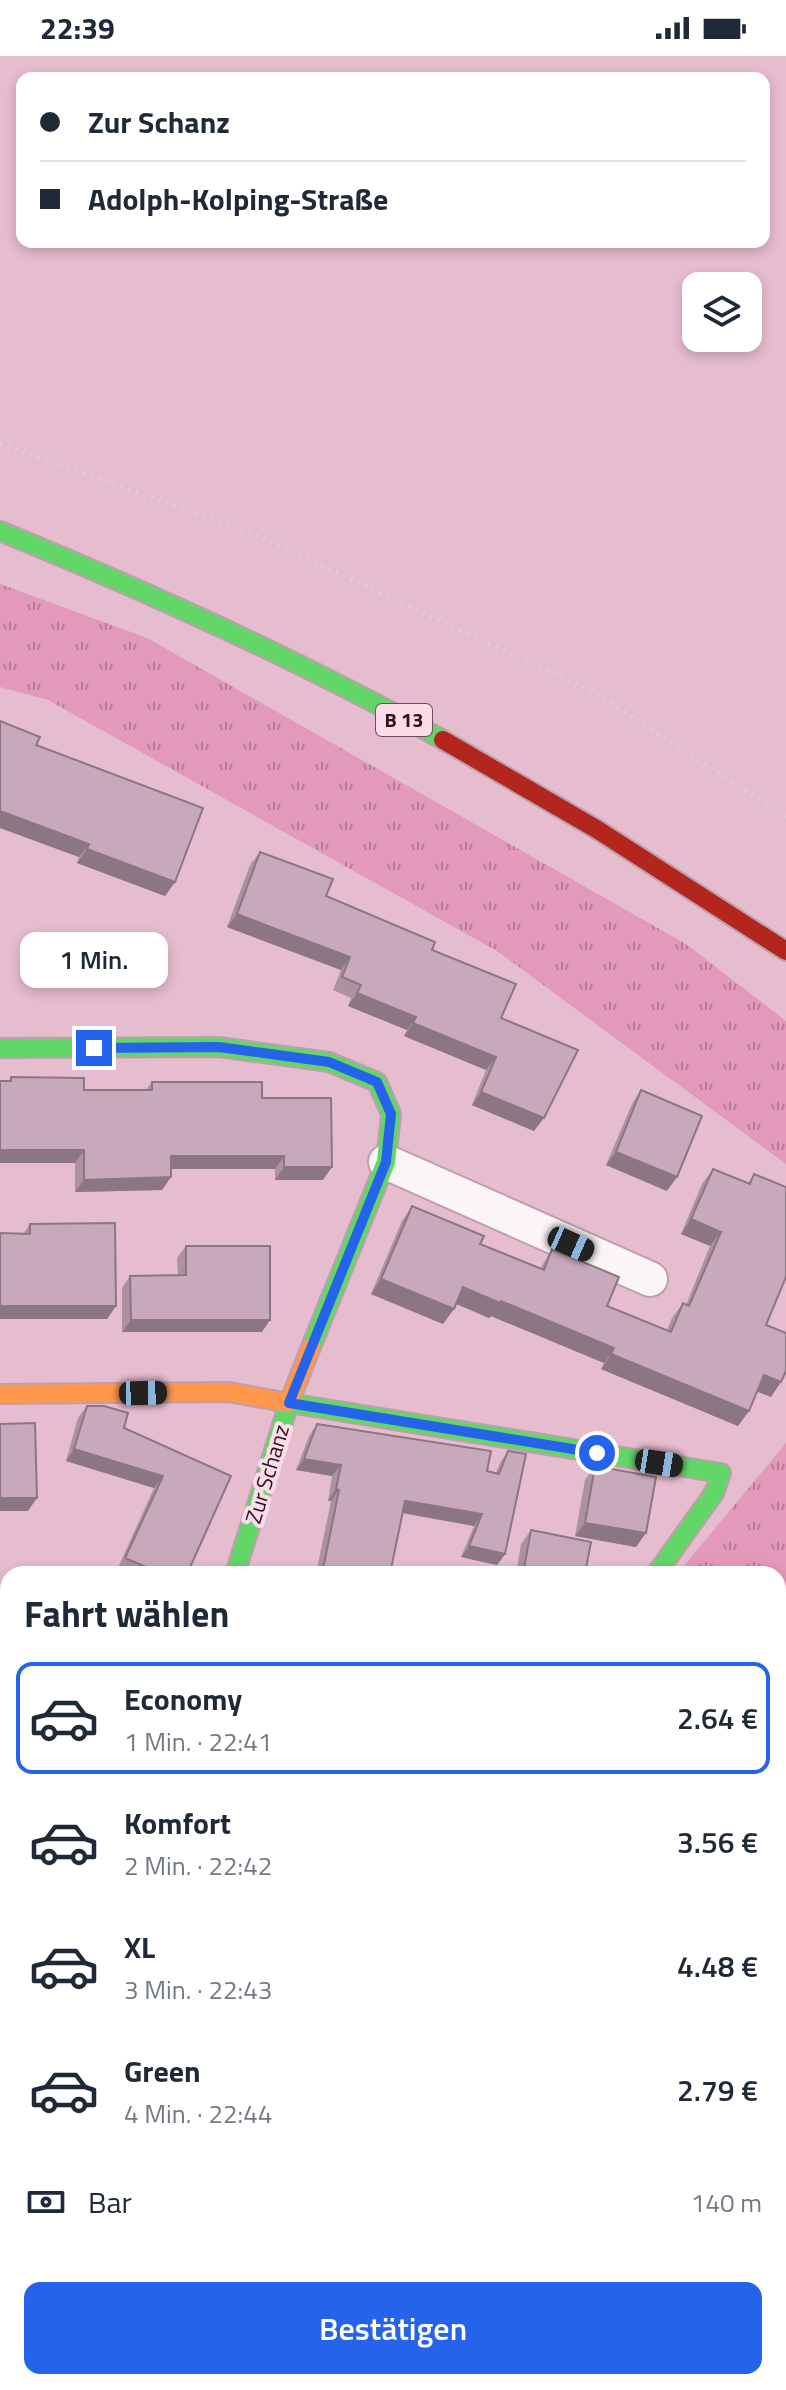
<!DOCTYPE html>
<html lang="de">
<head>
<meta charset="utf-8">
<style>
  body { margin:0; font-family:"Titillium Web",sans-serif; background:#f6f6f7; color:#1f2937; height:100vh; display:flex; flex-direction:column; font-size:30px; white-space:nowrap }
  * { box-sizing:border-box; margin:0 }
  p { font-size:26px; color:#747a83 }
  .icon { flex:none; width:44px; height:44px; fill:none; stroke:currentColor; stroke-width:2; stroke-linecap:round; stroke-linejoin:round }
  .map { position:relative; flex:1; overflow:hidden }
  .details { position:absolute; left:0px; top:1510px; width:786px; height:824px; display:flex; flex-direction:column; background:#fff; border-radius:24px 24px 0 0; box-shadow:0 4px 12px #0003 }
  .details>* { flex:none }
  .top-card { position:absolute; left:16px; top:16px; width:754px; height:176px; border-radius:16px; box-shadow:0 4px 12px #0003; display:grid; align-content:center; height:176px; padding:0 24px; background:#fff }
  .buttons { position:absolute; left:682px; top:216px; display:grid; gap:16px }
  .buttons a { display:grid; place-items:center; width:80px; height:80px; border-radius:16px; background:#fff; box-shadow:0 4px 12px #0003; font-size:40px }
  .end { position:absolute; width:36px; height:36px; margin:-18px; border:10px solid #2563eb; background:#fff; box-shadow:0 0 0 4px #fff }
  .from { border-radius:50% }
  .bubble { position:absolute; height:56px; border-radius:16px; background:#fff; box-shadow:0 4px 12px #0003; font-size:26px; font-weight:600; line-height:56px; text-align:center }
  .car { position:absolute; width:24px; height:48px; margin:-24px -12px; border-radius:10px; box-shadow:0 0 6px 2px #0007; background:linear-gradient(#222 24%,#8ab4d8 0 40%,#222 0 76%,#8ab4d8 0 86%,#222 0) }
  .top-card b { display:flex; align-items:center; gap:28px; height:76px; font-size:30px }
  .top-card b+b { border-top:2px solid #e0e1e3 }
  .top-card i { width:20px; height:20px; background:#1f2937 }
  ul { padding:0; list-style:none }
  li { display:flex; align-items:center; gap:24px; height:112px; margin:0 16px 12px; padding:0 8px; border:4px solid transparent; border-radius:16px }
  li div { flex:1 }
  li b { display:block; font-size:30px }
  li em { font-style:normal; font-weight:600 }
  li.current { border-color:#2563eb }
  li>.icon { width:72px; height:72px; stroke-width:1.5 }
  h2 { padding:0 24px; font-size:36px; line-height:96px }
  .pay { display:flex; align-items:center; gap:20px; height:88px; padding:0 24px; font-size:30px }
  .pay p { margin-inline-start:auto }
  .action { display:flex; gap:16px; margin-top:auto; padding:16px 24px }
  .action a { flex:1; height:92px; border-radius:16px; background:#2563eb; color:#fff; font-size:32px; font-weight:600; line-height:92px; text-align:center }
  .status { display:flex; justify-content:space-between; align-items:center; height:56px; padding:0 40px; background:#fff; direction:ltr }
  .status svg { height:22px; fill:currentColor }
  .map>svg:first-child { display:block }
</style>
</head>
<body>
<div class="status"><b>22:39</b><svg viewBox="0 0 49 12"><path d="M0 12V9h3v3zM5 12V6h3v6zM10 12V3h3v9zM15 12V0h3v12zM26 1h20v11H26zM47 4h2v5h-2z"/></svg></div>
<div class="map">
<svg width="786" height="2334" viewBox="0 0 786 2334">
  <defs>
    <pattern id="grass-tufts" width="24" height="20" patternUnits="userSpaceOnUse" patternTransform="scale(2)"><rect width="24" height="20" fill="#e299ba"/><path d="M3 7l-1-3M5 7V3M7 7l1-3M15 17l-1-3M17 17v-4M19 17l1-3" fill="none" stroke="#b87c97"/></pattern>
  </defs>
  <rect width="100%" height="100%" fill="#e6bccf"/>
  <g fill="url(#grass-tufts)">
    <polygon points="0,528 147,582 686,888 786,965 786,1108 497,895 48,644 0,631"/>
    <polygon points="786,1387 786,2325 740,2334 551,2334 551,2326 778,2326 778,1518 677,1518"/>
  </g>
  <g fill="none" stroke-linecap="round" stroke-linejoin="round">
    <g stroke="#bf9ead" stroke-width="38">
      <g id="street">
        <polyline points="386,1106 650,1223"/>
        <polyline points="0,2316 8,2303"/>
        <polyline points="510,2326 510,2334"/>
      </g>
    </g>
    <g stroke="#bf9ead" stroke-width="22">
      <g id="fast">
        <path d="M0,475C151,537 300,604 443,684"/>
        <polyline points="0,992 219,991 329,1006 377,1026 391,1058 386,1106 311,1291"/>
        <polyline points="235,1518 289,1347 721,1417 714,1437 656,1518"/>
      </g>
    </g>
    <g stroke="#bf9ead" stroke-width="22">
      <polyline id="slow" points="0,1338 229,1336 289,1347 311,1291"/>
    </g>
    <g stroke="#bf9ead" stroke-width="22">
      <polyline id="jam" points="443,684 598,774 786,895"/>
    </g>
    <polyline stroke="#dcced4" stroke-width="5" stroke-dasharray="2 6" stroke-linecap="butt" points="0,388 251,477 594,636 786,761"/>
    <use href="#street" stroke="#fbf5f8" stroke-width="34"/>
    <use href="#fast" stroke="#63d668" stroke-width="18"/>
    <use href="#slow" stroke="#ff974d" stroke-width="18"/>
    <use href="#jam" stroke="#b3261e" stroke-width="18"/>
  </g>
  <g fill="#ac91a1">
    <polygon points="0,665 36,689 175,826 165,840 77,807 79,801 0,772"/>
    <polygon points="260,796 326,840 432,894 501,962 534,1075 472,1049 486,1014 404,980 407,974 348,950 351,942 333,934 341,914 227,871 250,809"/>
    <polygon points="11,1021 84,1034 146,1034 152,1026 262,1042 323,1124 275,1124 275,1113 171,1113 171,1121 162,1134 75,1136 75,1107 0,1107 0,1025 9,1025"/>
    <polygon points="641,1034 667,1135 606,1109 632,1048"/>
    <polygon points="713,1113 748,1127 754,1118 771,1341 757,1335 738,1370 601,1313 604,1307 491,1260 489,1262 456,1248 443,1268 371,1238 402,1165 412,1150 480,1188 540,1213 552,1193 607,1250 667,1274 672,1262 683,1247 686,1249 710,1190 681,1178 702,1128"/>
    <polygon points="30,1168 116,1250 107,1263 0,1263 0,1177 23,1178"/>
    <polygon points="186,1190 262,1276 122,1276 122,1232 130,1220 178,1219 177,1202"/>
    <polygon points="87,1350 124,1372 231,1420 187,1518 126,1518 117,1514 154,1432 66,1405 78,1362"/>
    <polygon points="317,1368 496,1417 500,1407 508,1395 505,1498 497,1509 461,1501 474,1470 403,1457 390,1518 316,1518 331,1445 328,1445 332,1420 296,1414 309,1380"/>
    <polygon points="595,1410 636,1491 575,1480 585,1424"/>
    <polygon points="531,1474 585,1518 516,1518 521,1488"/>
    <polygon points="37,2326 106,2326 99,2328 105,2334 43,2334 36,2328"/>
    <polygon points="255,2326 424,2326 420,2334 254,2334"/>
  </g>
  <g fill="#8c7683">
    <polygon points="0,755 89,788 79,801 0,772"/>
    <polygon points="87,793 175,826 165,840 77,807"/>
    <polygon points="237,858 350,901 341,914 227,871"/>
    <polygon points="357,937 416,961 407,974 348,950"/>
    <polygon points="413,967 496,1001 486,1014 404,980"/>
    <polygon points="481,1036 544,1062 534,1075 472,1049"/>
    <polygon points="0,1094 84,1094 75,1107 0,1107"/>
    <polygon points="616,1096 677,1121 667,1135 606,1109"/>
    <polygon points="171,1100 284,1100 275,1113 162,1113"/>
    <polygon points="284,1111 332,1111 323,1124 275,1124"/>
    <polygon points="171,1121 162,1134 75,1136 84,1124"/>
    <polygon points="691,1163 721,1176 710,1190 681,1178"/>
    <polygon points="381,1223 454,1253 443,1268 371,1238"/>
    <polygon points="463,1231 501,1245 614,1292 604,1307 491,1260 489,1262 452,1246"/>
    <polygon points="0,1250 116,1250 107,1263 0,1263"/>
    <polygon points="131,1264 270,1264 262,1276 122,1276"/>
    <polygon points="611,1298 749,1355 738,1370 601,1313"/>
    <polygon points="764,1319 781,1326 771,1341 753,1334"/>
    <polygon points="74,1393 163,1420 154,1432 66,1405"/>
    <polygon points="304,1403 341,1409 332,1420 296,1414"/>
    <polygon points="336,1433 339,1434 331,1445 328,1445"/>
    <polygon points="0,1442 37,1442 28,1455 0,1455"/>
    <polygon points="405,1445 482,1458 474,1470 397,1456"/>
    <polygon points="585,1467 646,1477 636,1491 575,1480"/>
    <polygon points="469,1490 505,1498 497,1509 461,1501"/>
    <polygon points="7,2273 8,2273 8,2283 0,2285 0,2280"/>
    <polygon points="325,2326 410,2326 424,2328 420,2334 320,2334"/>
  </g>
  <g fill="#c8a9bb" stroke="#8c7683" stroke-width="2">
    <polygon points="0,665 40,681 36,689 203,752 175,826 87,793 89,788 0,755"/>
    <polygon points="260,796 333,823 326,840 435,886 432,894 516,928 501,962 578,994 544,1062 481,1036 496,1001 413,967 416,961 357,937 361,929 342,921 350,901 237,858"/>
    <polygon points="11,1021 84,1022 84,1034 152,1034 152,1026 262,1026 262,1042 331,1042 332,1111 284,1111 284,1100 171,1100 171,1121 84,1124 84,1094 0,1094 0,1025 11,1025"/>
    <polygon points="641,1034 702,1060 677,1121 616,1096"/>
    <polygon points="713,1113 750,1128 754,1118 786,1131 786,1221 766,1269 786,1277 786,1315 781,1326 764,1319 749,1355 611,1298 614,1292 501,1245 500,1247 463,1231 454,1253 381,1223 412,1150 484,1180 480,1188 544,1214 552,1193 619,1221 607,1250 671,1276 683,1247 689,1250 721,1176 691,1163"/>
    <polygon points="115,1167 116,1250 0,1250 0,1177 30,1178 30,1168"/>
    <polygon points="186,1190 270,1190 270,1264 131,1264 130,1220 186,1219"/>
    <polygon points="87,1350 104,1350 128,1357 124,1372 231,1420 187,1518 162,1518 125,1502 163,1420 74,1393"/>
    <polygon points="35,1367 37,1442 0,1442 0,1368"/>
    <polygon points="317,1368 491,1395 487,1415 499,1418 508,1395 526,1398 505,1498 469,1490 482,1458 405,1445 390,1518 322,1518 339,1434 336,1433 341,1409 304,1403"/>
    <polygon points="595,1410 656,1421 646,1477 585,1467"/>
    <polygon points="531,1474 591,1486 585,1518 523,1518"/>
    <polygon points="0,2228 8,2230 8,2273 0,2280"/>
    <polygon points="56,2326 96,2326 105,2334 49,2334"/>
    <polygon points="265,2326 331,2326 330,2334 264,2334"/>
  </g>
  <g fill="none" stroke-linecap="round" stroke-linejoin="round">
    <polyline stroke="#2563eb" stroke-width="10" points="94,992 219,991 329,1006 377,1026 391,1058 386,1106 289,1347 597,1397"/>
  </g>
  <g text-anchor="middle" stroke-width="8" stroke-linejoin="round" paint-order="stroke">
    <rect fill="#fddce9" stroke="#6d4f5c" stroke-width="2" x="376" y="648" width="56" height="32" rx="6"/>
    <g font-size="20" font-weight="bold" fill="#2f1320">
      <text x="404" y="671">B 13</text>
    </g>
    <g font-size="22" fill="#2f1320" stroke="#fddce9">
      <text transform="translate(267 1418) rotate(-73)" y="8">Zur Schanz</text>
    </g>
  </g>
</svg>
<div class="buttons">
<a><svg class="icon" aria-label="layers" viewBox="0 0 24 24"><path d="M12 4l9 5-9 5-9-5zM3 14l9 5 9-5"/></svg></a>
</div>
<i class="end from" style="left:597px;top:1397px"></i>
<i class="end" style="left:94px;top:992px"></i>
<div class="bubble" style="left:20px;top:876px;width:148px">1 Min.</div>
<i class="car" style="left:571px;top:1188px;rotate:114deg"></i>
<i class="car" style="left:143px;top:1337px;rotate:89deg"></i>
<i class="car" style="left:659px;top:1407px;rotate:99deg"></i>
<div class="top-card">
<b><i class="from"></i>Zur Schanz</b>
<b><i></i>Adolph-Kolping-Straße</b>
</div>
<section class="details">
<h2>Fahrt wählen</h2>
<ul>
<li class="current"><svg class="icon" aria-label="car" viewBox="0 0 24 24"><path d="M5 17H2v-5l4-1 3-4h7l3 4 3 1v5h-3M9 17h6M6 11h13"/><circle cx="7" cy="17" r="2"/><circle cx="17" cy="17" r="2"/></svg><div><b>Economy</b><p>1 Min. · 22:41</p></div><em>2.64 €</em></li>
<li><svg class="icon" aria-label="car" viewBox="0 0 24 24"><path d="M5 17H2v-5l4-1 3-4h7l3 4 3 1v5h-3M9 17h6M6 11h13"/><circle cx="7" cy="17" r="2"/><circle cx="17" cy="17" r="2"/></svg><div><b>Komfort</b><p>2 Min. · 22:42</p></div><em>3.56 €</em></li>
<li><svg class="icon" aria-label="car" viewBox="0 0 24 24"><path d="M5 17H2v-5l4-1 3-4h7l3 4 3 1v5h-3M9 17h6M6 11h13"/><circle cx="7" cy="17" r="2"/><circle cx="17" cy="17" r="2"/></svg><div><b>XL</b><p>3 Min. · 22:43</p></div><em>4.48 €</em></li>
<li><svg class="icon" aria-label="car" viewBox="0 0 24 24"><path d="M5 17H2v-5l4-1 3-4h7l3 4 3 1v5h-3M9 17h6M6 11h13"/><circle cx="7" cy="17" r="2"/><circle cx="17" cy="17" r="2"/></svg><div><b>Green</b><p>4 Min. · 22:44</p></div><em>2.79 €</em></li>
</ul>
<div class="pay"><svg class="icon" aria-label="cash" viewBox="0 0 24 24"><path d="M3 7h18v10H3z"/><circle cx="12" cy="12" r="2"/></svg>Bar<p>140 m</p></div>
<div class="action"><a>Bestätigen</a></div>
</section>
</div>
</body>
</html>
